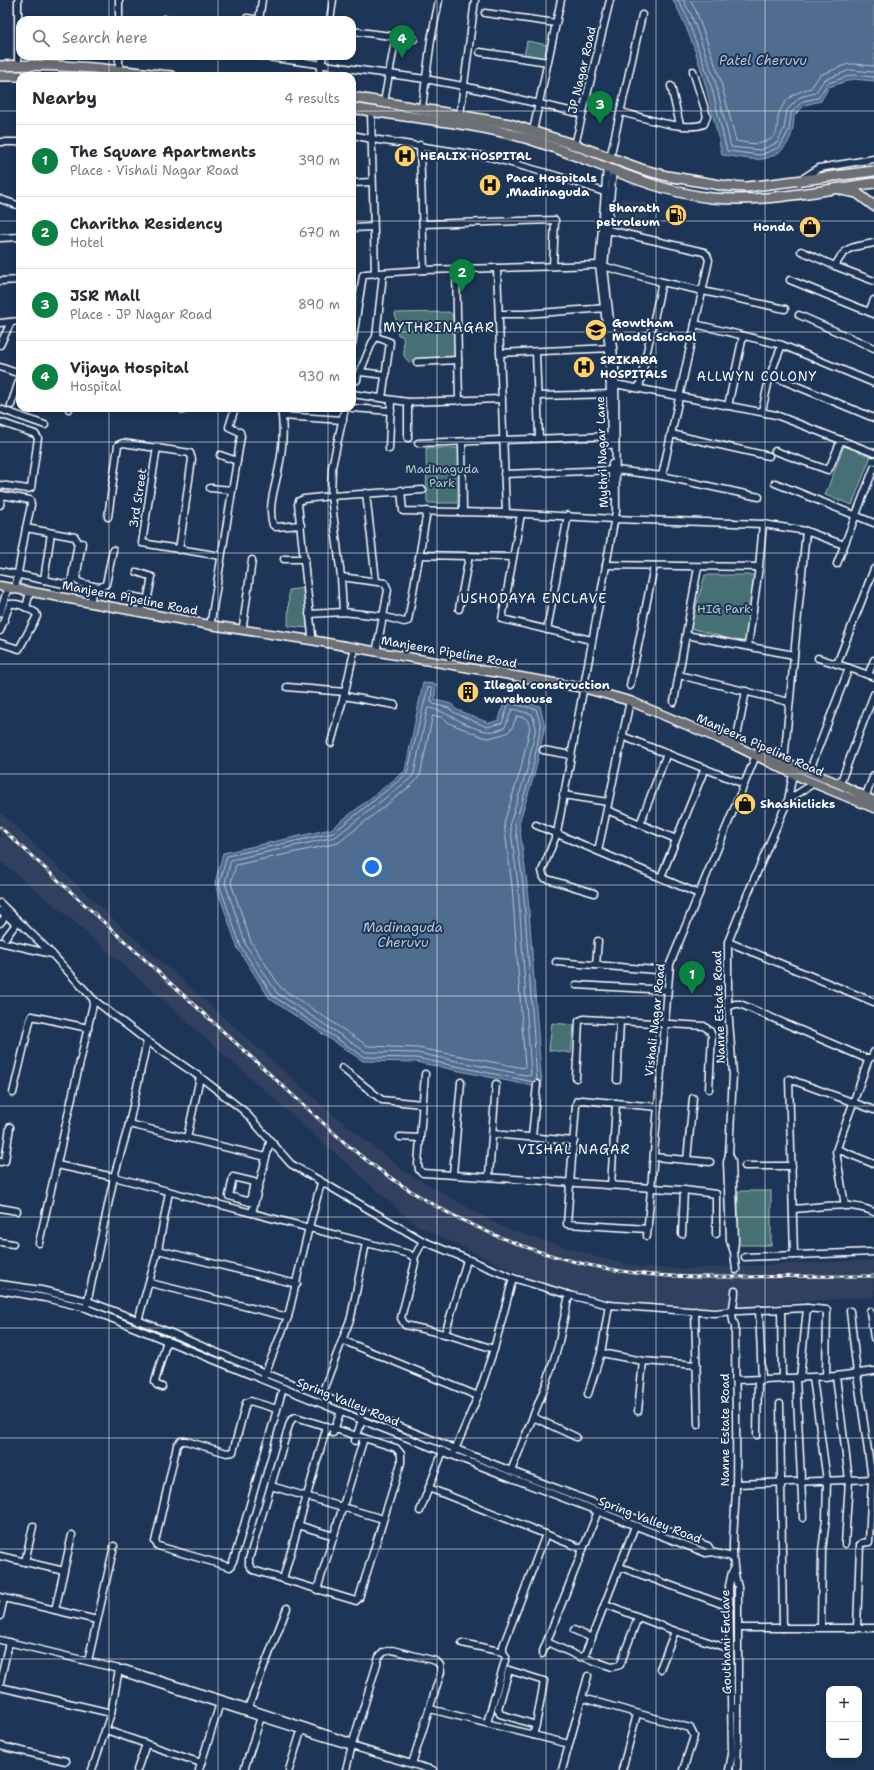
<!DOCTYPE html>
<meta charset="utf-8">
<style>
body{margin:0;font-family:"Shantell Sans",sans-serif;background:#f2f2f3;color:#2b2b33}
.controls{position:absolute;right:12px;bottom:12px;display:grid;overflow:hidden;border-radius:8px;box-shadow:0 2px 6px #0003}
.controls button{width:36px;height:36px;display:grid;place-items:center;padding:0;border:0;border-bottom:1px solid #e1e1e2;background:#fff;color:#2b2b33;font:20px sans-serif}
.you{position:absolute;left:372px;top:867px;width:14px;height:14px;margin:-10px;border:3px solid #fff;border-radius:50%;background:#1a73e8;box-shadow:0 0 0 6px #1a73e833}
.badge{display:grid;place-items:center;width:26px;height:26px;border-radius:50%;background:#0b8043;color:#fff;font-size:13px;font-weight:700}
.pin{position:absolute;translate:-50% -33px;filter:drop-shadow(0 1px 2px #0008)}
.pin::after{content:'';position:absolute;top:21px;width:14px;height:12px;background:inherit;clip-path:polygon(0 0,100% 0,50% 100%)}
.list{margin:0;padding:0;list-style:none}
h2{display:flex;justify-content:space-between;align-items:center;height:52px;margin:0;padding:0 16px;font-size:17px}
h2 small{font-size:13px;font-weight:400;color:#7c7c81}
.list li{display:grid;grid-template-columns:26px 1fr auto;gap:12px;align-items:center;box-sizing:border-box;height:72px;padding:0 16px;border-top:1px solid #e1e1e2}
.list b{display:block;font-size:15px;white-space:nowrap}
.list p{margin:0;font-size:13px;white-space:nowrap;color:#7c7c81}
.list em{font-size:13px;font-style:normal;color:#7c7c81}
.icon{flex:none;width:22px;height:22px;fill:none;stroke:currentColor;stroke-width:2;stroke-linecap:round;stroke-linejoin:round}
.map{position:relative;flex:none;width:874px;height:1770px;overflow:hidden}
.search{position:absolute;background:#fff;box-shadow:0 2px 6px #0003;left:16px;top:16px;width:340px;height:44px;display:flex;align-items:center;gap:10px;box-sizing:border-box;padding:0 14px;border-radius:12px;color:#7c7c81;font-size:15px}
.panel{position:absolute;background:#fff;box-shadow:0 2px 6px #0003;left:16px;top:72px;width:340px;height:340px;border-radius:12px}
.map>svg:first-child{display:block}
.built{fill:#31415e}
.green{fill:#477075;stroke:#a3b8ba}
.water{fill:#4f6d8f;stroke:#95a7bc}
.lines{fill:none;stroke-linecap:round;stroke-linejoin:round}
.shore{stroke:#b9c5d2;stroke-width:1}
.minor-tunnel{stroke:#344968;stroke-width:6;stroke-dasharray:6 3;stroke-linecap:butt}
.minor-casing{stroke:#fff;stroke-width:9}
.major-casing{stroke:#fff;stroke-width:11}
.highway-casing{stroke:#fff;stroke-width:12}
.minor{stroke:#1d3557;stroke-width:6}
.major{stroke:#6c6f75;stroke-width:8}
.highway{stroke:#6c6f75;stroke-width:9}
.rail-casing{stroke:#fff;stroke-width:3}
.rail{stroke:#1d3557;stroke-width:1.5;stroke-dasharray:4.5;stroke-linecap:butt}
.grid{fill:none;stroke:#fff;stroke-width:1;stroke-opacity:0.55}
.labels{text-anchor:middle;stroke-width:4;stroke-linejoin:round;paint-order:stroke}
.street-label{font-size:12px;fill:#fff;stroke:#1d3557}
.poi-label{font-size:12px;font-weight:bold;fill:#fff;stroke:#1d3557;text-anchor:start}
.park-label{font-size:12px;fill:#b5c6c8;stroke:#1d3557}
.water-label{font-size:13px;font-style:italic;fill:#b9c5d2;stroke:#1d3557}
.neighbourhood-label{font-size:13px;letter-spacing:1px;fill:#fff;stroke:#1d3557}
</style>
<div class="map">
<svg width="874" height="1770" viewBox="0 0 874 1770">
<rect width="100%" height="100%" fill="#1d3557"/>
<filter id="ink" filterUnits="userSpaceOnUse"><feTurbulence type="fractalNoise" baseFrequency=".025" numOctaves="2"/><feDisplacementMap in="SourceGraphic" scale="8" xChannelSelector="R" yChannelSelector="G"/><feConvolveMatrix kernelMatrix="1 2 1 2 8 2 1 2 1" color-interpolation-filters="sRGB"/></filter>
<g filter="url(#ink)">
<!-- built -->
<g class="built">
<path d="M621,198L651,204L645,234L614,228Z"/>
<path d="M0,812L112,918L322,1105L404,1171L504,1228L600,1258L640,1267L683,1269L874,1260V1297L704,1308L617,1302L534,1281L416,1225L77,924L0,861Z"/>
</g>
<!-- green -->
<g class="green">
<path d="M527,41L548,45L545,60L524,56Z"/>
<path d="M449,312L453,315L455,359L409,362L404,356L403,336L398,335L395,313Z"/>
<path d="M844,446L871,456L852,505L825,495Z"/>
<path d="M426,448H459L458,503H427Z"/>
<path d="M705,575H757L745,643L690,628Z"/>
<path d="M305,588L307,628L288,626L289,590Z"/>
<path d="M552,1023L574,1025L571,1053L549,1050Z"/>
<rect x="738" y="1191" width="33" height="54"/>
</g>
<!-- water -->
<g class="water">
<path d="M673,0H874V81L853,79L829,87L821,101L805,105L794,116C793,139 787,153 763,159C753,161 733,156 722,155C710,102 699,48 673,0Z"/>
<path d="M423,683L436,684L435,700L452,704L455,709L489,723L499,720L505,698L540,706L545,726L535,772L519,823L527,884L542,1088L416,1062L363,1061L270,999L238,949L215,883L223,853L331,829L405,771Z"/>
</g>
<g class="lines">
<!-- shore -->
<g class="shore">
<path d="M678,0L686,15L710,81L727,151L761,155L780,147L789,130L791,113L803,101L818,98L828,83L852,75L874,77"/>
<path d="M683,0L691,14L715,80L731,147L760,150L777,143L784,129L787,110L800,97L815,93L824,80L850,70L874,72"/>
<path d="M690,0L696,11L720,78L736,141C743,142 754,145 761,143C785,137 773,123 781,109C787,96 799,91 811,88L820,75L848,64H854L874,66"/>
<path d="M428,708C452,710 481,743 505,727L512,709L532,714L536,727L527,770L510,823L518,885L531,1074L530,1076L417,1053L366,1052L277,993L246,945L225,883L231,860L335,837L411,778L414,773Z"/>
<path d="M433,716L442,717L449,723L483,737L489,738L507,733L512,728L517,716L527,719L530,727L521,768L504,823L512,886L525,1066L524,1068L418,1048L368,1046L281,988L251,942L231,883L236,865L338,843L414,783L420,775Z"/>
<path d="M534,1082L416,1058L364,1057L273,996L241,947L219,884L227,856L333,833L407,774L428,687L432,689L431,700L433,704L449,708L453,712L487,727L502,723L509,703L536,709L541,726L532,771L515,823L523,885L537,1080"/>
</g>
<!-- minor-tunnel -->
<path class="minor-tunnel" d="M735,1291L736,1270"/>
<!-- minor casing -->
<g class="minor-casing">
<g id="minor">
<path d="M18,0V65"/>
<path d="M119,0V20"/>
<path d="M485,13L556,23"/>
<path d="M247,18L259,20"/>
<path d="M164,20V19"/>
<path d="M259,20L262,0"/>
<path d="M330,20L333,0"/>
<path d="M352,31L414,39"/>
<path d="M480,52L548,62"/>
<path d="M119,56V70"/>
<path d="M260,56L425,79L463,86L582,114"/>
<path d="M319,76L323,56"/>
<path d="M671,86L680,125"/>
<path d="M384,102L395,41"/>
<path d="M422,108L431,40L439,0"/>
<path d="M371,111L375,274"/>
<path d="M621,112C641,117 685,132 704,124L707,116L693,71"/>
<path d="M460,115L475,0"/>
<path d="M533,131L561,0"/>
<path d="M352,135L372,139L490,157L557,176L607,193"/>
<path d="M0,142H20"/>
<path d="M420,145L424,270"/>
<path d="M575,145L610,0"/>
<path d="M610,158L642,15"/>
<path d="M607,167L599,265L609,349L611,445"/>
<path d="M802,179L819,168L874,159"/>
<path d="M352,183L372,182"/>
<path d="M0,199L20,206"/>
<path d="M423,224L555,220L553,266"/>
<path d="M352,228L373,227"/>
<path d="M608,230L704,252L707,255L709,260L662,476"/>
<path d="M0,238L20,237"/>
<path d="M874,243C852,248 847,244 835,266L874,281"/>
<path d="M801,251L835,266"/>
<path d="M497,268L506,513"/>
<path d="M456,269L459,401"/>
<path d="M790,280L874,314"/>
<path d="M0,281L20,280"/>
<path d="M869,312L874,300"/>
<path d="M499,314H525L607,308"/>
<path d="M799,315L874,348"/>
<path d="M0,323L20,321"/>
<path d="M695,324L782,345L874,383"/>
<path d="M376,337L390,342L382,398"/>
<path d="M352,344L363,275L365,274L424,270L599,265L662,282L785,309"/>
<path d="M0,345L11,322"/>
<path d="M536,352L539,438"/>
<path d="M500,353L612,348"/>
<path d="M417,362L458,360"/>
<path d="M0,367L20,374"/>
<path d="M360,372L386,375"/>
<path d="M770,375L874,418"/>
<path d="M357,380L358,374L360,372L372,343L376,337L383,274"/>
<path d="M615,384L776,415L874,453"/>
<path d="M639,388L662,282"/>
<path d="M352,394L408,402L502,399"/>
<path d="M538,396L614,394"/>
<path d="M408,402V438"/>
<path d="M11,405L20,378"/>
<path d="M728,406L743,336"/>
<path d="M69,408V409"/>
<path d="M281,408C284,427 283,447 279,467C276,485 267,507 273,525L276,527L301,525"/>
<path d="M352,408L391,411"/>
<path d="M0,409L45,425"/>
<path d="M183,410L184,408"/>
<path d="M762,411L770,375L782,345"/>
<path d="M282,416L343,420"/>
<path d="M0,422L35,434L38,438L31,488L28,489L0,485"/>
<path d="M671,434L769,456"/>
<path d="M462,442L463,512"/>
<path d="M418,443L614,436"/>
<path d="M157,447L142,543L221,556"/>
<path d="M389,449L391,400"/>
<path d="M775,451L828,470L830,467L841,440"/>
<path d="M220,455L237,461"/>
<path d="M612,464V495"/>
<path d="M504,474L616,470L662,476L759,497"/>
<path d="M775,483L874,523"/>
<path d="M210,488L232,490"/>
<path d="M401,490L403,511L506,513L614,519L763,524L806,531L844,545"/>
<path d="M366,493L376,581"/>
<path d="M0,495H2L0,505"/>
<path d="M521,514L502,619L591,640"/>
<path d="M108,517L118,445L123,443L190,453L192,459L179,550"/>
<path d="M82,543L76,580L81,583L93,586"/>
<path d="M420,555L513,557"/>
<path d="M284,559H305"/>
<path d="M837,564L874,468"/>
<path d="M606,565L759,567"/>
<path d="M0,571L69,585L71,583L78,542L75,537L26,528L31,505L30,500L2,495"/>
<path d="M341,577L385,583L388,590L377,648"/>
<path d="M44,580L51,533"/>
<path d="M16,584L26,528"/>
<path d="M130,596L146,599L148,597L152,577L137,572"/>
<path d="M91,599L93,586L101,587L106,584L113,550"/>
<path d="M26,607L30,592"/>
<path d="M141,608L143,599"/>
<path d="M459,609L469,556"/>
<path d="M343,612L341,577L331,496L332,467L345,408"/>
<path d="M0,613L8,587"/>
<path d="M309,614L343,612L382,616L404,622L408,621L427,511"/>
<path d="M211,621L241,436L240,432L229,427L235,408"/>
<path d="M243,626L252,560"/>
<path d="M547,630L568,515"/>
<path d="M0,631L10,604C19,602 29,609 36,613L37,616L19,649L0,643"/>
<path d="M312,635L298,504L299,501L304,499L331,496L423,490"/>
<path d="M686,635L794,655"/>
<path d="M748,646L759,567L763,524"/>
<path d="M818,658L837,664"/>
<path d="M849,668L874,677"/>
<path d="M679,675L789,702"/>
<path d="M868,675L874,660"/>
<path d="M630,686L654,566"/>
<path d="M287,687L345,692L355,647"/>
<path d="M344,696L395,705"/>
<path d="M674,702L698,567"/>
<path d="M622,736L744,784"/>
<path d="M736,742L746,691"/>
<path d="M331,743L345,692"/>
<path d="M543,750L571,755"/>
<path d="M784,761L806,531"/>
<path d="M809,772L849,668L837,664L874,569"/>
<path d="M840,784L874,694"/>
<path d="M563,795L608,802"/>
<path d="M865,797L874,775"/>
<path d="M788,800L814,783"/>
<path d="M607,810L676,839"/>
<path d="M640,824L667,753"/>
<path d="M536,825L699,894"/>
<path d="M598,851L630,701"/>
<path d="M661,877L705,768"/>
<path d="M594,893L544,878L542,871L557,833L616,511L615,366L604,267L613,169"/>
<path d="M0,903L52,954L94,1000L147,1041L200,1077L244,1111L291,1164L423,1241L513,1278L569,1295L609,1305L715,1313L733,1311"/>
<path d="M0,911L6,916L0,923"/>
<path d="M6,937L16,924L9,918"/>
<path d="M0,942L52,954"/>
<path d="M728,942L874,1002"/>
<path d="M556,962L669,971"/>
<path d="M596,965L598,941"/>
<path d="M576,985L667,990"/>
<path d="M728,1007L735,1004H740L865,1058H871L874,1052"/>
<path d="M342,1068L382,1100L422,1104"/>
<path d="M425,1074L418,1164L419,1170L423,1173L684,1190L716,1194V1234"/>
<path d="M576,1078L579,1021L584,1019L704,1026L710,1031L712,1036L709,1089"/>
<path d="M617,1080L620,1022"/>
<path d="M13,1093L30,1021L32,1016L88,1028"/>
<path d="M129,1124L266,1157"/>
<path d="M493,1134L574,1141"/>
<path d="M400,1137L420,1138"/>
<path d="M532,1137L537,1084"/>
<path d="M187,1138L200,1077"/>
<path d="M837,1149L874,1164"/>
<path d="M729,1154L732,1161L735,1241L734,1250"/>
<path d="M654,1157L710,1162"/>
<path d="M687,1160L693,1098"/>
<path d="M0,1162L5,1161L10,1127"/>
<path d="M57,1165L114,1177L409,1254L414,1258L415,1263L401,1318L405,1325L449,1335L494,1349"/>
<path d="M745,1166H792"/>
<path d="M453,1174L461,1082"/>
<path d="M489,1176L496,1084"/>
<path d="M233,1177L254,1182L250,1202L229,1196Z"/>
<path d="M611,1186L616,1103"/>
<path d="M845,1206L836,1151L869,1058"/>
<path d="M0,1208L17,1211"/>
<path d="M793,1209C819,1207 849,1201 874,1212"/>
<path d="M252,1213L270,1142"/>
<path d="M648,1229L567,1224L576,1105L577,1101L582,1100L658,1107"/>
<path d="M682,1234L684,1190"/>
<path d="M647,1236L670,964L757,753"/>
<path d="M0,1242L13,1244"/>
<path d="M39,1243L94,1000"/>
<path d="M158,1250L297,1284"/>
<path d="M794,1255L789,1079L874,1110"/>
<path d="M745,1257L874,1252"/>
<path d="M414,1258L423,1241"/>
<path d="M736,1270L734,1252L730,1241L727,1162L729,1154L733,1074L728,1007V942L743,905L788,800L793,774"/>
<path d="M150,1283L288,1317"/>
<path d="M0,1284L41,1290L88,1301L171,1333L265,1373L511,1471L708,1546L712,1552"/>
<path d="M0,1290L45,1298L86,1308L379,1427L706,1553L712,1552L732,1557"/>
<path d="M735,1291C735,1302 729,1316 735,1325C735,1378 737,1431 736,1484C736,1518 728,1553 738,1587V1739L737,1770"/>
<path d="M87,1304L114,1177L129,1124L147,1041"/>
<path d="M759,1309L762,1380"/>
<path d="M781,1309L782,1379"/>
<path d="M695,1311L698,1425"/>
<path d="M737,1311L807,1308L827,1310L826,1377"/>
<path d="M850,1311L857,1374L872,1479L869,1542L862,1543L860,1545L857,1628"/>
<path d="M870,1311L874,1338"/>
<path d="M138,1321L158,1250L169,1192"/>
<path d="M445,1334L467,1260"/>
<path d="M342,1340L478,1396"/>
<path d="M601,1353L643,1361L697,1365"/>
<path d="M264,1376L288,1317L309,1227L321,1183"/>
<path d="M836,1376L849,1480L845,1544"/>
<path d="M796,1378L803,1518"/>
<path d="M800,1378L807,1308"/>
<path d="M813,1378L827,1481L826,1519L822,1551L821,1627"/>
<path d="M735,1380L836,1376L874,1371"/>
<path d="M162,1387L157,1385L155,1382L167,1340"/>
<path d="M588,1394L601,1353L609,1305"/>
<path d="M321,1396L351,1317L366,1243"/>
<path d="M780,1404L783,1628"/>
<path d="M277,1409L250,1401L246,1403L233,1452L227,1453L186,1441H181L177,1445L155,1542L158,1546L230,1567L234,1559C251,1502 267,1445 283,1388"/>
<path d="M638,1411L643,1361"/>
<path d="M296,1417L396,1448L401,1454V1463L359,1598L356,1601L253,1570L249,1565V1559L290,1422L293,1418Z"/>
<path d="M533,1417L576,1437"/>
<path d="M333,1433L341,1411"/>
<path d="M757,1435L758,1380"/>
<path d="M355,1441L362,1420"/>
<path d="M454,1452L478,1396L494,1349L513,1278"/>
<path d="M511,1471L547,1382L558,1346L569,1295"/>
<path d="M736,1484L874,1479"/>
<path d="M271,1486L383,1519"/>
<path d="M429,1488L583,1549"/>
<path d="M420,1511L443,1451"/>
<path d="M298,1525L334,1536"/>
<path d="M0,1556L64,1571"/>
<path d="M25,1562L33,1526"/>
<path d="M620,1567L730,1607"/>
<path d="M283,1579L327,1426"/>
<path d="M317,1590L364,1438"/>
<path d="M0,1597L97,1620"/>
<path d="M605,1604L675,1631L730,1649"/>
<path d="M55,1610L72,1535"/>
<path d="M0,1616L4,1598"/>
<path d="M738,1628H874"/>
<path d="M574,1630L592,1638"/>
<path d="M0,1640L119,1669H125L231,1702L348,1741L352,1745"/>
<path d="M547,1642L580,1657L585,1655L635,1526"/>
<path d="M462,1643L503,1652"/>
<path d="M542,1654L598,1511"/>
<path d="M583,1657L612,1667L620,1665L638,1617"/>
<path d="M88,1661L114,1546"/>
<path d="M119,1669L124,1673C227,1706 329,1741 433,1770"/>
<path d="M660,1669L675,1631"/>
<path d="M0,1682L9,1642"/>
<path d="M0,1687L111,1713"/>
<path d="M582,1698L690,1728L694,1736L683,1770"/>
<path d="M248,1708L287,1608"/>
<path d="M430,1709L569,1744"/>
<path d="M487,1723L506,1657L503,1652V1646L546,1534"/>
<path d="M106,1730L201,1763"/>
<path d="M533,1735L536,1725L544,1681L509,1670L498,1709L500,1714L536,1725"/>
<path d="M0,1746L66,1761"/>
<path d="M92,1770L111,1713L119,1669"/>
<path d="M137,1770L146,1744"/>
<path d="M199,1770L221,1700"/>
<path d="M244,1770L261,1717"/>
<path d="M289,1770L302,1728"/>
<path d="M346,1770L352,1745L379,1657L384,1652L392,1650L436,1661L440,1665L441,1672L412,1764"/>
<path d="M562,1770L588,1676"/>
<path d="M622,1770L637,1714"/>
<path d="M729,1770L732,1754L729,1586L732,1572"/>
</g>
</g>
<!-- major casing -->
<g class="major-casing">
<g id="major">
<path d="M0,586L210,625L311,640L583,688L630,701L670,718L734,745L806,780L874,808"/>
<path d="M759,752L840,784L874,801"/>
</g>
</g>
<!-- highway casing -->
<g class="highway-casing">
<g id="highway">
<path d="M0,66C57,63 114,70 171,76"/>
<path d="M0,76H20"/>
<path d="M352,97L510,124L575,145L641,169L667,176L726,186L747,187L874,171"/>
<path d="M352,108C409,118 469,122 525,138C586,156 649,191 712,198C766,203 821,190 874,183"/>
<path d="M842,190L857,193L874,206"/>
</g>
</g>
<!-- minor -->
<use href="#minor" class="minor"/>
<!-- major -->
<use href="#major" class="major"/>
<!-- highway -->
<use href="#highway" class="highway"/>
<!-- rail casing -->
<g class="rail-casing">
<path id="rail" d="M0,827L345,1143C430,1214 533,1262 644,1274C679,1278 713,1277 747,1277C789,1276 832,1276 874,1276"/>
</g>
<!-- rail -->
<use href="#rail" class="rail"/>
</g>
</g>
<!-- grid -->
<path class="grid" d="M109,0V20M218,0V20M328,0V20M437,0V1770M546,0V1770M656,0V1770M765,0V1770M109,56V76M218,56V76M328,56V76M0,111H20M352,111H874M0,221H20M352,221H874M0,332H20M352,332H874M109,408V1770M218,408V1770M328,408V1770M0,442H874M0,553H874M0,664H874M0,774H874M0,885H874M0,996H874M0,1106H874M0,1217H874M0,1328H874M0,1438H874M0,1549H874M0,1659H874"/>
<!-- icons -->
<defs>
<g id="hospital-disc" transform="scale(1.15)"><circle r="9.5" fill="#ffd166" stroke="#1d3557"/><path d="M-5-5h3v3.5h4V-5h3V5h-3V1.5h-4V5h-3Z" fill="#111"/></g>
<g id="fuel-disc" transform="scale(1.15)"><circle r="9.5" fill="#ffd166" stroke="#1d3557"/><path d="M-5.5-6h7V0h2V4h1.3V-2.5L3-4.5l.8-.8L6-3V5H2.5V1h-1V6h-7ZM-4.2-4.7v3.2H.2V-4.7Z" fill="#111"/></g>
<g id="shop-disc" transform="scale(1.15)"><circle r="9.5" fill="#ffd166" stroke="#1d3557"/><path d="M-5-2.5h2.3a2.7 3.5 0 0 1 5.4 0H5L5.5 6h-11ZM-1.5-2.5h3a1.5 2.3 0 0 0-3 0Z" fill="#111"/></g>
<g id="school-disc" transform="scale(1.15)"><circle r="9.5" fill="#ffd166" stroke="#1d3557"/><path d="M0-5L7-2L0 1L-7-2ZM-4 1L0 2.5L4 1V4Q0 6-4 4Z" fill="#111"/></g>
<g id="building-disc" transform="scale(1.15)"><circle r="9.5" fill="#ffd166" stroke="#1d3557"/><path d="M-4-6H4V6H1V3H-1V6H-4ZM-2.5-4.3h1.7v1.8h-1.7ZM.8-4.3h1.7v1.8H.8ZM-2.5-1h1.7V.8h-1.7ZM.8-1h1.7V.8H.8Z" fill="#111"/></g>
</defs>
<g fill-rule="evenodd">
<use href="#hospital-disc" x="405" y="156"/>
<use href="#hospital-disc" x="490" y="185"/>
<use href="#fuel-disc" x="676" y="215"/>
<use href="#shop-disc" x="810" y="227"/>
<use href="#school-disc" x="596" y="330"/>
<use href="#hospital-disc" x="584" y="367"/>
<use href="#building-disc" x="468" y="692"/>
<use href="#shop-disc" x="745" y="804"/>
</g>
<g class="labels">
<!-- street labels -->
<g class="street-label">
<text transform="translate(582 70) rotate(-77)" y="4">JP Nagar Road</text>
<text transform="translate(602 452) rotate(-92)" y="4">Mythri Nagar Lane</text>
<text transform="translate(138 498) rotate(-81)" y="4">3rd Street</text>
<text transform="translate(130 598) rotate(11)" y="4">Manjeera Pipeline Road</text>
<text transform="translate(449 652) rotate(10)" y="4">Manjeera Pipeline Road</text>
<text transform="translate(760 745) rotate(24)" y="4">Manjeera Pipeline Road</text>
<text transform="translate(719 1007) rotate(-92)" y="4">Nanne Estate Road</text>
<text transform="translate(655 1020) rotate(-84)" y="4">Vishali Nagar Road</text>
<text transform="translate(348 1402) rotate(22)" y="4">Spring Valley Road</text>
<text transform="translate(725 1430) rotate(-90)" y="4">Nanne Estate Road</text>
<text transform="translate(650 1520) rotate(21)" y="4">Spring Valley Road</text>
<text transform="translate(726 1642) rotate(-91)" y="4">Gouthami Enclave</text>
</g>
<!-- poi labels -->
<g class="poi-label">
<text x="420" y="160">HEALIX HOSPITAL</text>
<text x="506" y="182">Pace Hospitals<tspan x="506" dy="14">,Madinaguda</tspan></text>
<text x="660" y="212" text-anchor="end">Bharath<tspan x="660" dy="14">petroleum</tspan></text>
<text x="794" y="231" text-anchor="end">Honda</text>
<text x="612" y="327">Gowtham<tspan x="612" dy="14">Model School</tspan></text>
<text x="600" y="364">SRIKARA<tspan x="600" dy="14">HOSPITALS</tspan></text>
<text x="484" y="689">Illegal construction<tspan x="484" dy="14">warehouse</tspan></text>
<text x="760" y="808">Shashiclicks</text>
</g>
<!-- park labels -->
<g class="park-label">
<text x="442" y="473">Madinaguda<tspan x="442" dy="14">Park</tspan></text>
<text x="724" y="613">HIG Park</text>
</g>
<!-- water labels -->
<g class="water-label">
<text x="763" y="65">Patel Cheruvu</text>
<text x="403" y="932">Madinaguda<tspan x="403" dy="15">Cheruvu</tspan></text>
</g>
<!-- neighbourhood labels -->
<g class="neighbourhood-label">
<text x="439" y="332">MYTHRINAGAR</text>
<text x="757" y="381">ALLWYN COLONY</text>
<text x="534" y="603">USHODAYA ENCLAVE</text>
<text x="574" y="1154">VISHAL NAGAR</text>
</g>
</g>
</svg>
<div class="controls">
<button>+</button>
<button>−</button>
</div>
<div class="you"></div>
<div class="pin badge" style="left:692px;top:994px">1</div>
<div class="pin badge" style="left:462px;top:292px">2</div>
<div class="pin badge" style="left:600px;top:124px">3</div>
<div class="pin badge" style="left:402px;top:58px">4</div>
<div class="search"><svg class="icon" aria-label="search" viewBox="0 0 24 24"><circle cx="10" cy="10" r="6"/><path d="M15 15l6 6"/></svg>Search here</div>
<section class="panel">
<h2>Nearby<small>4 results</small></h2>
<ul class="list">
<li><span class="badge">1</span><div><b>The Square Apartments</b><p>Place · Vishali Nagar Road</p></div><em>390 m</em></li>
<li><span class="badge">2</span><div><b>Charitha Residency</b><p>Hotel</p></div><em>670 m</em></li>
<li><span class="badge">3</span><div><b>JSR Mall</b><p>Place · JP Nagar Road</p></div><em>890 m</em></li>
<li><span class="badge">4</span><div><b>Vijaya Hospital</b><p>Hospital</p></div><em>930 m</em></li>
</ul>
</section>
</div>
